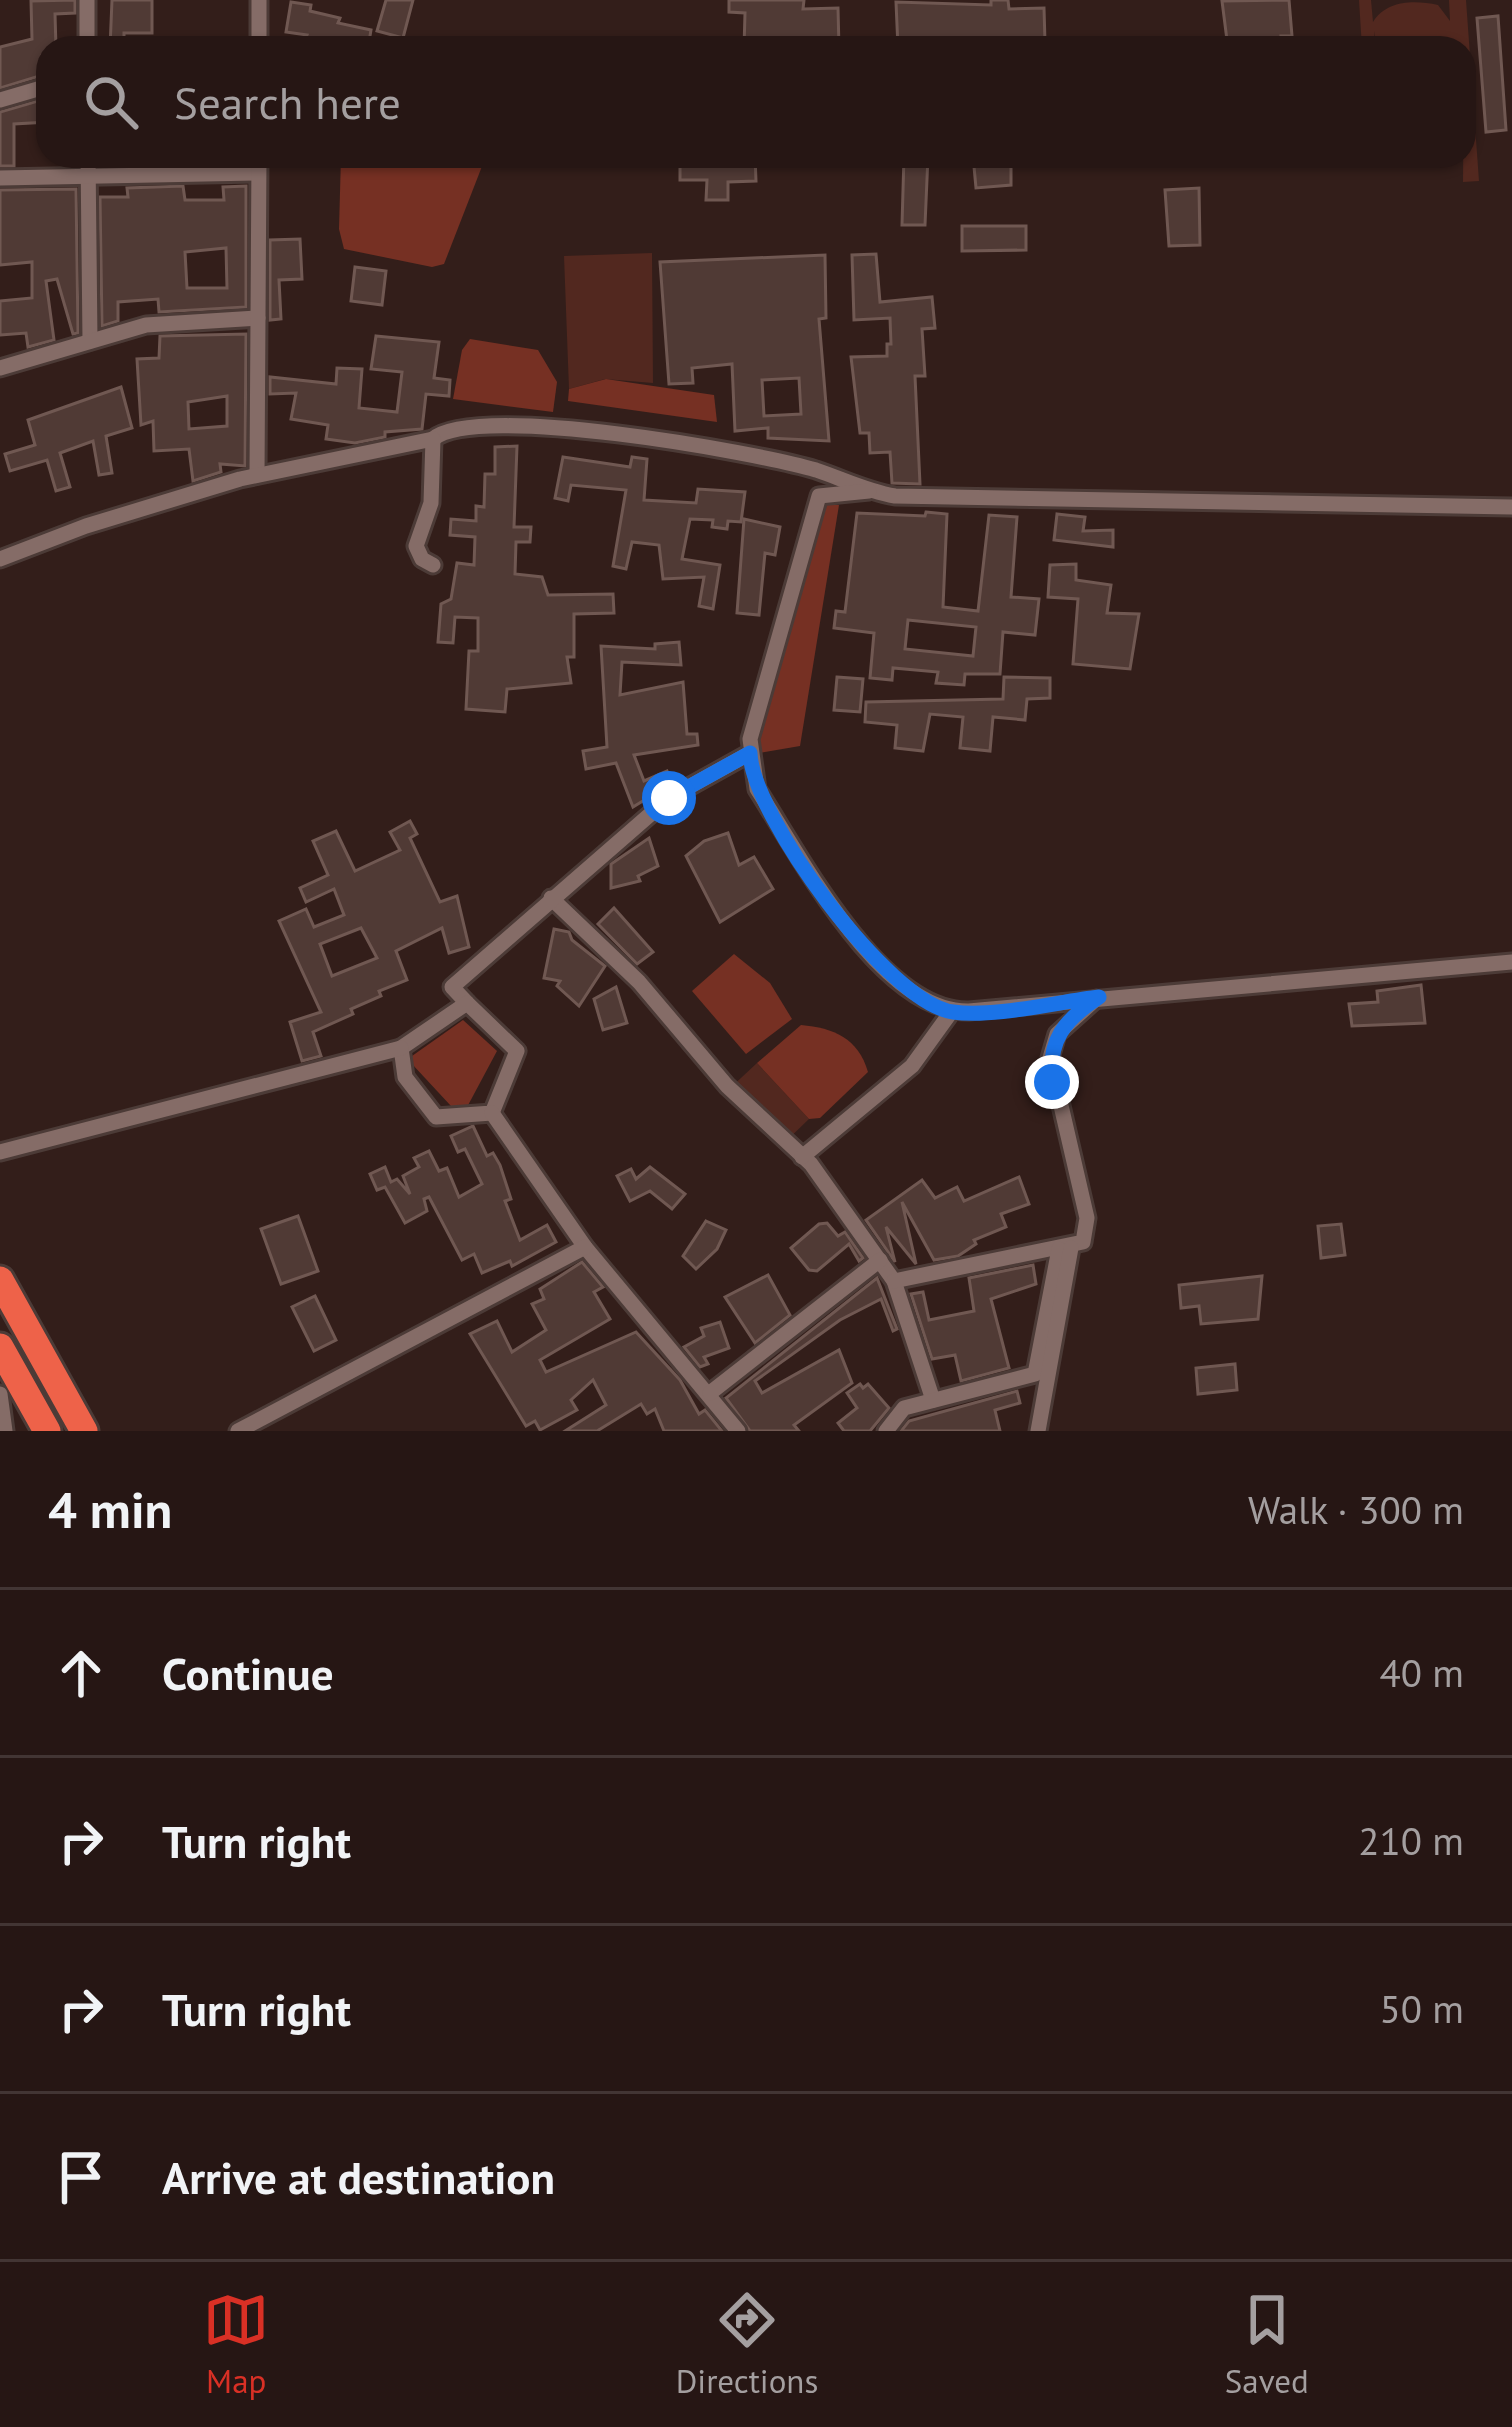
<!DOCTYPE html>
<meta charset="utf-8">
<style>
body{margin:0;font-family:"PT Sans",sans-serif;background:#2e1f1d;color:#f1f3f6}
.stop{position:absolute;width:36px;height:36px;margin:-27px;border:9px solid #1a73e8;border-radius:50%;background:#fff}
.stop.end{background:#1a73e8;border-color:#fff;box-shadow:0 3px 12px #0008}
.list{margin:0;padding:0;list-style:none}
h2{display:flex;justify-content:space-between;align-items:center;height:156px;margin:0;padding:0 48px;font-size:51px}
h2 small{font-size:39px;font-weight:400;color:#a49fa0}
.list li{display:grid;grid-template-columns:78px 1fr auto;gap:36px;align-items:center;box-sizing:border-box;height:168px;padding:0 48px;border-top:3px solid #423534}
.list b{display:block;font-size:45px;white-space:nowrap}
.list em{font-size:39px;font-style:normal;color:#a49fa0}
.icon{flex:none;width:66px;height:66px;fill:none;stroke:currentColor;stroke-width:2;stroke-linecap:round;stroke-linejoin:round}
.map{position:relative;flex:none;width:1512px;height:1431px;overflow:hidden}
.search{position:absolute;background:#261614;box-shadow:0 3px 9px #0004;left:36px;right:36px;top:36px;height:132px;display:flex;align-items:center;gap:30px;box-sizing:border-box;padding:0 42px;border-radius:36px;color:#a49fa0;font-size:45px}
.sheet{height:828px;background:#261614}
nav{display:flex;justify-content:space-around;align-items:center;box-sizing:border-box;height:168px;border-top:3px solid #423534;background:#261614;font-size:33px;color:#a49fa0}
nav a{display:grid;justify-items:center;gap:6px}
nav .on{color:#d93025}
.map>svg:first-child{display:block}
.green{fill:#52281f}
.water{fill:#763023}
.building{fill:#503a35;stroke:#705852;stroke-width:3;fill-rule:evenodd}
.lines{fill:none;stroke-linecap:round;stroke-linejoin:round}
.minor-casing{stroke:#4c3b37;stroke-width:21}
.motorway-casing{stroke:#4c3b37;stroke-width:33}
.minor{stroke:#856c67;stroke-width:15}
.motorway{stroke:#ee6249;stroke-width:27}
.route{stroke:#1a73e8;stroke-width:15}
</style>
<div class="map">
<svg width="1512" height="1431" viewBox="0 0 1512 1431">
<rect width="100%" height="100%" fill="#331e1a"/>
<!-- green -->
<g class="green">
<path d="M1359,0H1371L1373,22C1387,0 1414,0 1438,5L1450,21L1449,0H1466L1479,181L1463,182L1464,48H1376L1374,31V48H1362Z"/>
<path d="M652,253L653,383L605,379L569,389L564,256Z"/>
<path d="M757,1063L809,1119L779,1148L727,1091Z"/>
</g>
<!-- water -->
<g class="water">
<path d="M341,156H486L444,264L432,267L344,249L339,229Z"/>
<path d="M470,339L538,350L557,382L553,412L453,399L462,350Z"/>
<path d="M606,379L714,395L717,422L568,401L569,389Z"/>
<path d="M822,505H839L800,746L759,753L756,742Z"/>
<path d="M734,954L770,983L792,1019L746,1054L692,991Z"/>
<path d="M463,1020L497,1051L466,1109L451,1106L412,1064V1056Z"/>
<path d="M801,1025C834,1028 858,1038 868,1072L820,1118L809,1119L757,1063Z"/>
</g>
<!-- building -->
<g class="building">
<path d="M75,0V13L55,14L56,48L42,55L46,74L0,88V47L32,39L31,1Z"/>
<path d="M112,0H152V33H124V48H110Z"/>
<path d="M386,0H413L403,38L377,31Z"/>
<path d="M729,0H804L803,9L838,8L839,48H744L745,13L729,12Z"/>
<path d="M991,0H1008L1009,9L1044,8L1045,42L1009,44L1010,48H898L896,2L991,5Z"/>
<path d="M1289,0L1292,36H1281L1282,48H1228L1222,1Z"/>
<path d="M291,2L311,5L310,11L340,18L338,23L371,30L368,48H302L307,35L286,32Z"/>
<path d="M1498,16L1506,130L1486,132L1477,18Z"/>
<path d="M48,98V122L14,124V166H0V112Z"/>
<path d="M712,156H755L756,181L728,182V200H706L707,180H680V165H712Z"/>
<path d="M904,156H928L925,225H902Z"/>
<path d="M973,156H1011V185L976,188Z"/>
<path d="M183,186L185,200H224L223,187L246,186V307L159,312L158,299L118,302V321L102,326L100,197H128L127,188ZM226,248L227,288H187L185,252Z"/>
<path d="M1199,188L1200,245L1169,246L1165,190Z"/>
<path d="M76,189L78,333L73,334L57,279L46,281L54,340L28,347L26,333L0,335V301L32,298V262L0,265V190Z"/>
<path d="M962,226H1026V250L962,251Z"/>
<path d="M300,239L302,279L279,280L281,319L270,320V240Z"/>
<path d="M876,254L880,302L932,297L935,328L922,329L925,376H915L920,484L892,483L890,452L870,453L869,433H860L851,357L887,356V344H891L890,318L854,320L852,255Z"/>
<path d="M825,255L826,318L819,319L829,441L768,438V428L735,431L732,364L692,368L693,383L669,384L660,262ZM799,378L801,414L764,416L762,380Z"/>
<path d="M355,267L386,271L382,305L351,301Z"/>
<path d="M246,334L245,466L220,464L221,472L193,481L189,449L154,451L153,421L141,425L137,359L159,358L160,336ZM227,396V426L189,429L188,402Z"/>
<path d="M376,336L439,342L434,378L450,380L449,396L426,394L422,429L385,432V437L355,443L326,439L328,425L291,419L296,393L270,394V377L336,384L337,368L362,369L359,408L397,412L402,372L371,369Z"/>
<path d="M121,387L132,428L106,436L112,473L99,475L93,441L60,453L70,487L56,491L47,460L10,471L5,454L35,445L28,420Z"/>
<path d="M517,446L514,527H531L530,542H516L515,574L542,577L548,595L613,594L614,613L574,614V657H567L571,683L507,689L505,712L466,709L469,651H478V618L455,617L453,643L438,642L441,604L451,599L457,563L474,565L475,537L450,535L451,519L476,521V506L484,507L485,474H495V447Z"/>
<path d="M563,457L630,467L632,457L647,459L644,500L696,503L698,489L745,492L741,522L728,521L727,529L712,527L713,520L690,519L682,559L720,565L713,609L699,606L704,577L663,579L659,545L632,542L626,569L613,566L626,490L571,485L568,501L555,498Z"/>
<path d="M926,512L947,514L943,607L978,611L989,515L1017,517L1011,597L1039,599L1035,635L1003,632L1000,674H965L964,685L936,683L938,672L893,668L892,680L870,678L874,633L834,628L836,611L845,612L857,513L925,516ZM908,620L976,627L973,656L905,649Z"/>
<path d="M1057,514L1085,517L1083,531L1113,530V547L1054,540Z"/>
<path d="M744,519L780,527L775,555L765,553L759,615L737,613Z"/>
<path d="M1076,564V580L1111,585L1107,613L1139,614L1130,669L1073,664L1078,599L1048,597L1050,565Z"/>
<path d="M679,642L681,665L622,662L620,695L683,682L687,734H697L698,745L634,755L644,781L667,771L672,783L633,807L616,763L586,769L583,751L607,747L601,646L655,649V644Z"/>
<path d="M837,677L863,679L860,712L834,710Z"/>
<path d="M1004,677L1050,678V698L1027,699L1025,720L993,717L990,751L960,748L963,717L930,714L923,751L895,748L897,725L865,722L866,702L1003,699Z"/>
<path d="M410,821L417,834L410,838L440,902L457,896L469,947L449,953L442,928L396,951L407,980L379,991L381,996L351,1009L353,1014L313,1032L321,1056L302,1061L290,1022L321,1012L279,921L306,909L314,927L344,915L334,889L306,902L300,888L328,875L313,841L336,831L355,871L400,850L390,832ZM361,928L377,958L332,976L320,944Z"/>
<path d="M728,833L739,865L754,857L773,889L720,922L686,856L704,841Z"/>
<path d="M649,838L658,866L638,876L640,881L611,888V864Z"/>
<path d="M614,908L653,952L637,964L598,924Z"/>
<path d="M554,929L569,932L572,940L605,966L579,1006L557,986L560,981L544,978Z"/>
<path d="M1421,985L1425,1023L1352,1026L1349,1004L1378,1002L1377,991Z"/>
<path d="M616,987L627,1023L603,1030L594,999Z"/>
<path d="M473,1126L487,1156L493,1153L500,1165L511,1199L505,1201L520,1240L547,1225L556,1242L512,1266L510,1261L482,1273L474,1254L462,1260L429,1197L424,1199L427,1211L405,1223L385,1187L377,1190L370,1174L385,1167L391,1182L397,1179L410,1194L403,1176L419,1167L414,1158L429,1151L439,1171L447,1168L459,1197L482,1184L465,1149L458,1152L451,1136Z"/>
<path d="M650,1167L685,1194L672,1209L650,1191L630,1201L617,1176L631,1169L636,1179Z"/>
<path d="M1019,1177L1029,1204L1001,1214L1006,1227L974,1240L976,1244L958,1256L934,1260L902,1202L916,1264L886,1227L895,1262L866,1220L922,1180L935,1198L957,1187L964,1201Z"/>
<path d="M298,1216L318,1271L281,1284L261,1229Z"/>
<path d="M706,1221L726,1230L717,1249L696,1269L683,1256Z"/>
<path d="M827,1223L838,1236L845,1232L863,1258L859,1261L849,1244L817,1271L809,1270L791,1248L819,1224Z"/>
<path d="M1341,1224L1345,1255L1321,1258L1318,1226Z"/>
<path d="M582,1262L603,1287L594,1292L610,1319L540,1360L546,1372L636,1332L680,1380L699,1414L705,1410L722,1431H664L655,1409L647,1414L641,1404L597,1431H565L606,1405L593,1380L571,1400L577,1410L540,1430L535,1421L526,1426L470,1334L497,1321L512,1352L546,1330L532,1304L544,1299L540,1289Z"/>
<path d="M1033,1265L1036,1284L991,1299L1009,1368L961,1381L955,1355L932,1359L911,1294L923,1292L929,1320L974,1311L969,1278Z"/>
<path d="M768,1275L790,1315L755,1343L725,1297Z"/>
<path d="M1262,1276L1258,1319L1201,1324L1199,1306L1181,1308L1179,1285Z"/>
<path d="M877,1278L897,1329L893,1331L881,1299L840,1320L755,1381L762,1393L839,1350L852,1383L794,1425L799,1431H750L726,1398Z"/>
<path d="M315,1296L336,1340L314,1351L292,1307Z"/>
<path d="M720,1322L729,1348L704,1357L708,1364L700,1367L684,1347L704,1336L701,1328Z"/>
<path d="M1235,1364L1237,1390L1198,1394L1196,1368Z"/>
<path d="M860,1384L863,1388L868,1384L889,1408L870,1431H844L838,1423L857,1408L847,1393Z"/>
<path d="M1017,1391L1020,1403L995,1410L1000,1431H901L909,1421Z"/>
</g>
<g class="lines">
<!-- minor casing -->
<g class="minor-casing">
<g id="minor">
<path d="M87,0V48"/>
<path d="M259,48V0"/>
<path d="M0,100L48,86"/>
<path d="M88,156L90,341"/>
<path d="M0,178L258,173"/>
<path d="M0,368L146,325L258,318"/>
<path d="M433,439C476,402 755,452 816,470C843,479 866,491 895,496L1512,507"/>
<path d="M257,475L259,156"/>
<path d="M869,491L819,496L750,739L757,789C799,854 881,1013 969,1011L1512,962"/>
<path d="M0,559L86,526L240,479L433,439L431,503L416,546L422,559L433,565"/>
<path d="M551,898L639,982L727,1086L811,1164L894,1281L933,1400"/>
<path d="M467,1003L452,987L669,798L750,753"/>
<path d="M467,1003L517,1051L492,1113L436,1117L405,1077L401,1048Z"/>
<path d="M492,1113L585,1247L738,1431"/>
<path d="M0,1152L401,1048"/>
<path d="M802,1157L912,1066L951,1012"/>
<path d="M894,1281L1083,1242L1087,1218L1050,1058L1057,1034L1096,999"/>
<path d="M710,1393L880,1260"/>
<path d="M0,1394L5,1431"/>
<path d="M238,1431L585,1247"/>
<path d="M886,1431L904,1408L1035,1374L1059,1249"/>
<path d="M1038,1431L1071,1248"/>
</g>
</g>
<!-- motorway casing -->
<g class="motorway-casing">
<g id="motorway">
<path d="M0,1280L84,1431"/>
<path d="M0,1347L47,1431"/>
</g>
</g>
<!-- minor -->
<use href="#minor" class="minor"/>
<!-- motorway -->
<use href="#motorway" class="motorway"/>
</g>
<g class="lines">
<!-- route -->
<path class="route" d="M669,798L750,753C752,815 888,1003 953,1012C993,1018 1057,1002 1099,997C1064,1020 1048,1040 1052,1082"/>
</g>
</svg>
<div class="stop" style="left:669px;top:798px"></div>
<div class="stop end" style="left:1052px;top:1082px"></div>
<div class="search"><svg class="icon" aria-label="search" viewBox="0 0 24 24"><circle cx="10" cy="10" r="6"/><path d="M15 15l6 6"/></svg>Search here</div>
</div>
<section class="sheet">
<h2>4 min<small>Walk · 300 m</small></h2>
<ul class="list">
<li><svg class="icon" aria-label="ahead" viewBox="0 0 24 24"><path d="M12 20V5M6 11l6-6 6 6"/></svg><div><b>Continue</b></div><em>40 m</em></li>
<li><svg class="icon" aria-label="right" viewBox="0 0 24 24"><path d="M7 20v-9h11M14 6l5 5-5 5"/></svg><div><b>Turn right</b></div><em>210 m</em></li>
<li><svg class="icon" aria-label="right" viewBox="0 0 24 24"><path d="M7 20v-9h11M14 6l5 5-5 5"/></svg><div><b>Turn right</b></div><em>50 m</em></li>
<li><svg class="icon" aria-label="arrive" viewBox="0 0 24 24"><path d="M6 21V4h12l-3 4 3 4H6"/></svg><div><b>Arrive at destination</b></div></li>
</ul>
</section>
<nav>
<a class="on"><svg class="icon" aria-label="map" viewBox="0 0 24 24"><path d="M3 6l6-2 6 2 6-2v14l-6 2-6-2-6 2zM9 4v14M15 6v14"/></svg>Map</a>
<a><svg class="icon" aria-label="directions" viewBox="0 0 24 24"><path d="M12 3l9 9-9 9-9-9zM9 14v-3h6M13 9l2 2-2 2"/></svg>Directions</a>
<a><svg class="icon" aria-label="saved" viewBox="0 0 24 24"><path d="M7 4h10v16l-5-4-5 4z"/></svg>Saved</a>
</nav>
